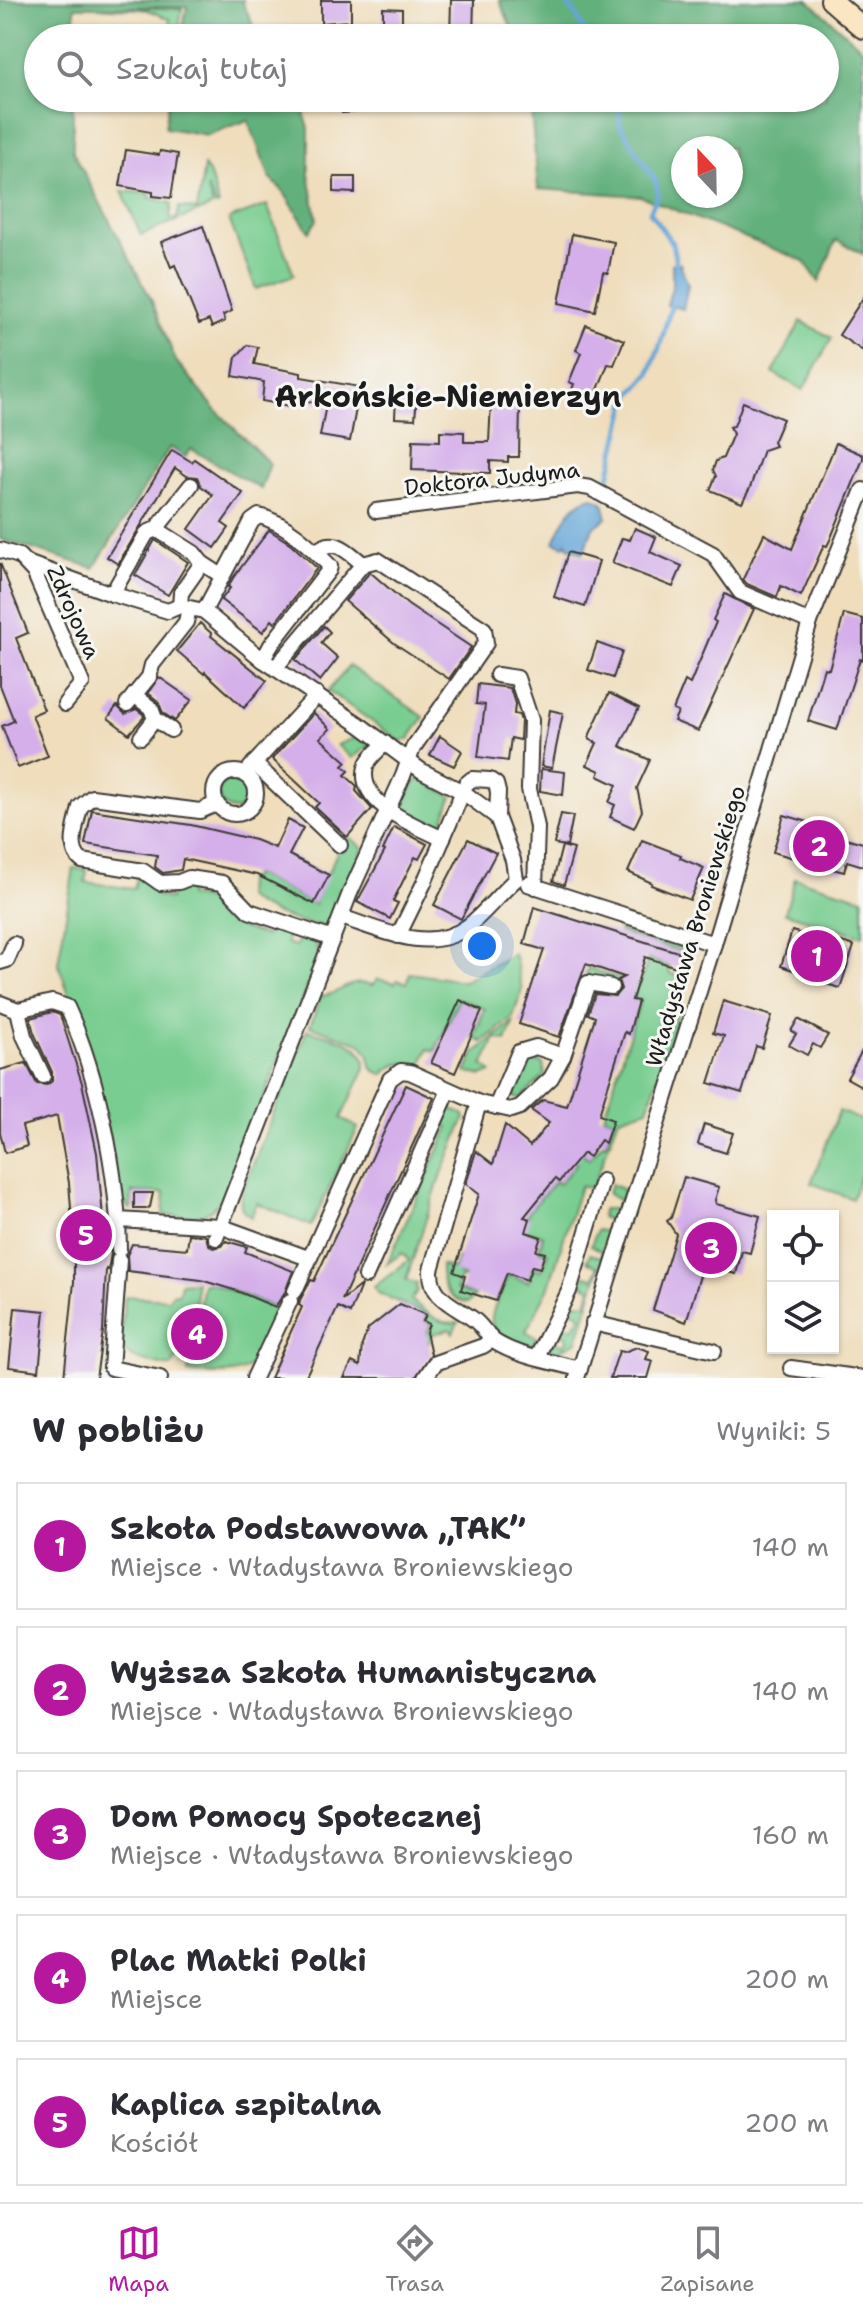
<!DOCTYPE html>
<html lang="pl">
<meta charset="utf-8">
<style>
body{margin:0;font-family:"Shantell Sans",sans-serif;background:#f2f2f3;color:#2b2b33}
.controls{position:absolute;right:24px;bottom:24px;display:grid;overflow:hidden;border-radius:0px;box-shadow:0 2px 6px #0004}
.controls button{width:72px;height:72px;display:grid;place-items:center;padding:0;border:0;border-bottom:2px solid #e1e1e2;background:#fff;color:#2b2b33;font:40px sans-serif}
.compass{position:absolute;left:671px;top:136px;width:72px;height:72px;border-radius:50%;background:#fff;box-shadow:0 2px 6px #0004;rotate:338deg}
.you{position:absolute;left:482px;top:946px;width:28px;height:28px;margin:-20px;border:6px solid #fff;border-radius:50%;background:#1a73e8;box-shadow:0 0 0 12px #1a73e833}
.badge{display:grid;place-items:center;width:52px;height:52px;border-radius:50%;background:#b5179e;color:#fff;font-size:26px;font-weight:700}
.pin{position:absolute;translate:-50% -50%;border:4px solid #fff;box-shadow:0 2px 8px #0006}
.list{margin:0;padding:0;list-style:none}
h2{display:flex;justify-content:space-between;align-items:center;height:104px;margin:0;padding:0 32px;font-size:34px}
h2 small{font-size:26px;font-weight:400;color:#7c7c81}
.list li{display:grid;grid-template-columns:52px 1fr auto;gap:24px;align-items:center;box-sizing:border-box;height:128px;margin:0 16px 16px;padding:0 16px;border:2px solid #e1e1e2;border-radius:0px}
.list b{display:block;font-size:30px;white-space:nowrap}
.list p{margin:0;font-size:26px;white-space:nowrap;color:#7c7c81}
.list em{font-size:26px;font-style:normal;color:#7c7c81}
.icon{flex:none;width:44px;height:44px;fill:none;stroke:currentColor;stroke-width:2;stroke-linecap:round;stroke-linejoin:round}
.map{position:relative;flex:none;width:863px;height:1378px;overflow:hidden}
.search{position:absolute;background:#fff;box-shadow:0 2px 6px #0004;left:24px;right:24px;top:24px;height:88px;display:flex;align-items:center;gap:20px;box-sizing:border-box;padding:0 28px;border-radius:44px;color:#7c7c81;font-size:30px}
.sheet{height:824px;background:#fff}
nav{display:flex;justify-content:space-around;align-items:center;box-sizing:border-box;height:112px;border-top:2px solid #e1e1e2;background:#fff;font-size:22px;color:#7c7c81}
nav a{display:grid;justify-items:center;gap:4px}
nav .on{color:#b5179e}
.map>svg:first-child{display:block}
.green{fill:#79cd91;stroke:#4a7456;stroke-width:2}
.forest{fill:#62b07b;stroke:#3f664c;stroke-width:2;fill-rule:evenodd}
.water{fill:#63a5d7;stroke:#40607a;stroke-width:2}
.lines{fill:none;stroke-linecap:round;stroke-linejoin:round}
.stream{stroke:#63a5d7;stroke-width:5}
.building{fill:#d4afea}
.street-casing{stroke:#3c3934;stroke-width:18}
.secondary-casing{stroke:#3c3934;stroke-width:24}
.street{stroke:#fff;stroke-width:14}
.secondary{stroke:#fbe6c4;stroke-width:20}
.labels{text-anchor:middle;stroke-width:6;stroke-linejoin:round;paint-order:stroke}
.street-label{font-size:22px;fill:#1c1c1c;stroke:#f6f6f2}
.district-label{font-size:30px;font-weight:bold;fill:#1c1c1c;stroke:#f6f6f2}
</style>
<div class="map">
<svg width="863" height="1378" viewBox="0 0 863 1378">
<rect width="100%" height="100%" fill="#f6f6f2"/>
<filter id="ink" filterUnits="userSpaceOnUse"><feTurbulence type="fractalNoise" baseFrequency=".0125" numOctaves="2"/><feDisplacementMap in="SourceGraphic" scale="16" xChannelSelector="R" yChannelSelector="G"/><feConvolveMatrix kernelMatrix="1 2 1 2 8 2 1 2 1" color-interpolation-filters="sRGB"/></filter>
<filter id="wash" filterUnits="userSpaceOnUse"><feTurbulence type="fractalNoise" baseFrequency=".006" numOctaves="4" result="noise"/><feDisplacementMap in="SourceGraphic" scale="32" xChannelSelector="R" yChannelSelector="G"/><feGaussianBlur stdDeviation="1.8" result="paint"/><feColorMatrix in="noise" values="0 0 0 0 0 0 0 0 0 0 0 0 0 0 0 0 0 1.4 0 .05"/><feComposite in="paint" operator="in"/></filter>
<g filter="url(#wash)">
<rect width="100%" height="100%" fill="#efddbb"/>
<!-- green -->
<g class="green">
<path d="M95,6L182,9L177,38H169L170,19C162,17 156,12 147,10C130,7 111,10 95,6Z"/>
<path d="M204,166L209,172L219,205L216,206L207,187L213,206L141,235L122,191L150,194V198L172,203L170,218L177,219L179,207L197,210Z"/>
<path d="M267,205L294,275L256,289L229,219Z"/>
<path d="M801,321L832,338L803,390L773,373Z"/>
<path d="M349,666L424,717L409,739L400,741L328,691Z"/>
<path d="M361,735L370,740V745L352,758L337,745Z"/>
<circle cx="235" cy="794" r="16"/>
<path d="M418,780H423L452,797L444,819L437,829L399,812L413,785Z"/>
<path d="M343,839H352L363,848L333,923C316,931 257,910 245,896L246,882L255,874L314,904Z"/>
<path d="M74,868L87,870L85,882L134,889L137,877L157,889L156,896L170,899L172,892L190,885L188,896L215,902L218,891L224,896L216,904L234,923L244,916L241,928L266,936L270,925L289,931L286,943L296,946L300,935C312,938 319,946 319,958L228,1188C212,1220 195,1217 163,1215L165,1193L132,1192L131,1210L122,1201L93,1063L58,963Z"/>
<path d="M795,878L863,898V936L785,913Z"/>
<path d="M619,929L685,949L684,953L660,945L658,950L654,949L651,960L670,967L669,973L688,979L648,1109L619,1118L594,1184L588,1188L580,1186L548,1289L526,1331L537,1338L533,1345L528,1346C474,1328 492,1319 508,1275L528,1282L533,1268L542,1270L548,1253L539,1250L543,1236L523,1229L529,1212L555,1181L559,1184L577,1163L572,1159L579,1150L589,1159L603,1143L606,1144L614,1120L604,1116L640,1001L610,993L612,984L586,976L588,968L640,985L653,943L619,932Z"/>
<path d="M514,953L522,990L513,1017L482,1042L473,1038L485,1009L459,999L435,1051L428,1049L420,1068C406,1061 393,1062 383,1075L372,1069L368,1053L360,1043L310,1026L321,996C344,994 345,978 373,985L378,979L395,983L397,980L407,983L410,973L464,981Z"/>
<path d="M514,1021L506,1041L495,1038L483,1066L492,1072L482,1076L466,1072L475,1053Z"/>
<path d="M307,1030C329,1037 367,1040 365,1068L341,1118L358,1128L311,1226L257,1203L251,1217C240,1211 239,1204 242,1192Z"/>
<path d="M531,1059L543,1064L545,1075L521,1098H515L511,1091C515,1078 517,1063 531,1059Z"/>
<path d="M446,1106L464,1115L465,1118L438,1183L406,1280L417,1284L416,1288L418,1290L411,1300C425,1311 439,1326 458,1322L453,1333L449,1329L433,1334L428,1344L423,1342L431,1324L425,1321L427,1315L378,1293L374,1287L409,1260L402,1253L387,1264L449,1127L444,1124L442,1115Z"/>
<path d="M839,1111L863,1121V1170L852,1199L811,1183Z"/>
<path d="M611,1184L624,1190L577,1341L558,1351L556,1354H553L550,1348L553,1342L555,1341L564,1345L568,1338L559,1332L561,1326L564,1324L573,1329L581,1315L572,1310L574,1302L587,1303L591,1288L581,1284L582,1278L585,1276L594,1278L598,1267L587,1261L590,1254L600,1257L603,1252L591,1245L597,1230L609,1232L612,1221L601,1217L603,1209H616L619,1200L608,1194Z"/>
<path d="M458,1258L463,1259L458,1274L465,1277L460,1278L456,1289L475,1296L468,1303C448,1301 440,1284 441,1265L454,1269Z"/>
<path d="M196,1282C197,1314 190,1342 171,1367C110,1355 120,1354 125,1296L169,1299L172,1294L179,1293L181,1283Z"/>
<path d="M208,1282L275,1307L280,1314C250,1370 258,1378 188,1372L203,1284Z"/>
</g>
<!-- forest -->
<g class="forest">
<path d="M0,0H244L242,1L259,38H180L187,7H75L74,38H38V98H73V152L151,299L176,361L216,410L270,464L261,489L191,449L185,457L170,447L94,568L0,539Z"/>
<path d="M499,0H808L863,49V254L836,240L819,282L804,261L640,196L538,189L530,98H825V38H516ZM731,148V196H683V148Z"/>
<path d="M169,98H299L309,128V174L317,220L309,232L283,191L270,178L248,120L207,135L165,128Z"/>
</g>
<!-- water -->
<g class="water">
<path d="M680,263L688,285L683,309L667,305L672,287V264Z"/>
<path d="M592,497L603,502L607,518L593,528L583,553L568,547L567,542L564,546L554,542C562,524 571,501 592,497Z"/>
</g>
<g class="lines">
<!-- stream -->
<g class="stream">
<path d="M563,0L575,13L587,38"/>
<path d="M626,98L619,110L620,125L656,182L658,194L650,212L672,243L677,267"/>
<path d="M607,485L628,398L649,374L660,345L673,300"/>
</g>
</g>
<g id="blocks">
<!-- building -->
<g class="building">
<path d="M321,0H351V21L321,23Z"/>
<path d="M451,0H474L473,38H450Z"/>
<path d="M383,8L402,9V38H383Z"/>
<path d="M341,98H356L357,112L342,113Z"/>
<path d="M126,150L159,155L160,151L178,154L171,198L153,196V192L120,186Z"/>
<path d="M334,177H355V193L334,192Z"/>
<path d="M203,226L232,311L223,315L225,321L212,327L209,320L199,324L175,265L171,267L161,242Z"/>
<path d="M572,234L614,242L608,273L603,272L595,311L559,303Z"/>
<path d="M863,298V351L839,335Z"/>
<path d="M586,325L624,340L614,365L608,364L597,392L592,390L587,401L570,395L574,384L569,382L581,353L576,350Z"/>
<path d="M247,345L258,347L254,364L301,373V377L360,387L350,441L320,436L326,405L297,399L295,407L262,401L264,382L233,376L236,357Z"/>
<path d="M396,396H417L415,419L395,418Z"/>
<path d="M491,402L520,404L519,457H508V462L490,461V473L412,470L413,440L440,441V431L464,432V442H489Z"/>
<path d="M743,402L783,419L773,442L775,446L763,450L750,488L742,503L710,490L716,476L713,470L716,461L723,458L733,434L730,427L734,426Z"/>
<path d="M836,443L863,455V459L830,540L827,546L824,545L801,596L781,586L777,597L747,584L743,579L764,534L792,549Z"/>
<path d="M172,450L192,462L194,459L243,493L222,523L229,528L215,548L189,529L213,495L201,486L197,477L187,476L175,468L118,564L107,557Z"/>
<path d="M635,528L656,537L650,552L682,566L673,587L612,563L622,538L630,540Z"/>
<path d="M269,530L291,544L317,568L275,623L272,620L263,632L221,600L230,588L228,587L233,578Z"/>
<path d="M155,540L188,562L168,595L135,575Z"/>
<path d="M568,552L599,561L585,607L554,597Z"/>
<path d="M0,563L28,633L16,638L44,710L32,715L48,756L18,768L2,726L14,721L0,685Z"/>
<path d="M370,572L408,605L471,647L449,679L394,643L345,601Z"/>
<path d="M725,594L754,609L698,731L674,721L678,712L673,710L685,681L690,684L716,622L713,620Z"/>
<path d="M844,614L863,619V660L860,659L837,730L808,721L824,668L829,669Z"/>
<path d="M200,623L212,634L211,636L267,681L244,708L205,672L204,674L177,651Z"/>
<path d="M324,626L330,632L321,643L338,658L320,681L295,660Z"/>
<path d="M597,643L622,652L613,678L588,670Z"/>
<path d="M159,677L192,700L175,721L163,713L158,701L148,693Z"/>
<path d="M478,684L510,688L515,704L514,714L519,715L521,721L520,740L511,738L508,761L478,757L485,705L476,704Z"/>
<path d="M609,693L639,708L620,746L650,760L637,788L642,811L634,828L610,817L615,805L609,802L617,785L598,776L600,771L587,765L597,743L589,739L590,734Z"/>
<path d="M117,706L125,714L136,709L143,714L144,717L129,734L108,718Z"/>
<path d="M550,710L563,713L552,768L541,766Z"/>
<path d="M314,713L330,729L320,738L347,762L343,766L349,771L345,775L357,786L356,791L372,809L347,837L315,807L319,803L272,759Z"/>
<path d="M440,736L462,751L454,766L430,755Z"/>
<path d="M541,769L565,772L563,795L540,791Z"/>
<path d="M92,810L191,825L255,840L275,848L288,820L303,828L289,855L329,875L314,904L257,875L183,859L181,870L163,873L155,867L157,855L85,844Z"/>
<path d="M561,814L573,816L567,846L554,844Z"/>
<path d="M784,815L808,822L807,827L863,843V866L847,861L844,872L829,868L831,864L798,854L797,859L773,852Z"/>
<path d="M394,827L427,844L419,859L415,857L393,901L398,903L390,919L357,902L385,851L383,850Z"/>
<path d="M468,839L496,853L461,919L434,905Z"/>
<path d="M642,840L681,855L680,858L704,868L690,900L651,885L652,883L628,872Z"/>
<path d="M562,846L574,849L564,885L553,881Z"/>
<path d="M534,907L684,954L679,968L645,957L632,1000L638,1001L629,1034L625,1032L599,1115L613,1120L605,1143L601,1140L589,1157L583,1153L559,1182L555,1179L524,1217L530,1219L526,1232L541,1237L536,1251L545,1253L540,1268L532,1266L527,1280L507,1273L496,1301L461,1290L465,1276L454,1272L479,1194L466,1184L476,1151L493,1164L505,1125L530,1146L549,1123L531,1110L543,1100L567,1106L595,1017L588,1014L595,994L615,996L621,989L618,980L624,977L586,964L559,1037L519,1024L544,950L524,944Z"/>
<path d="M792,931L832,943L833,939L854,946L840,988L819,982L820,979L781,966Z"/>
<path d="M460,1000L482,1011L455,1073L431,1063Z"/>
<path d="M723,1001L772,1016L762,1048L756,1046L742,1093L709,1083L724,1036L713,1033Z"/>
<path d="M52,1012L60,1015L82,1083L97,1153L106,1249L109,1248L111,1254L108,1270L106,1269L103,1331L96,1378H64L74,1282V1243H70L68,1221H72L69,1183L57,1116L22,1126L27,1146L5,1153L0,1132V1070L26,1063L37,1084L47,1085L52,1081V1072L34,1033L30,1018Z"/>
<path d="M798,1019L828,1035L820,1048L813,1044L807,1055L789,1045L796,1034L791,1031Z"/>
<path d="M863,1049V1087L847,1078Z"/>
<path d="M406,1085L434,1098L342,1300L361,1285L350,1313L338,1307L305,1378H270L302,1307L299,1305L300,1300L311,1280L314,1281Z"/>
<path d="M704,1124L733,1133L726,1153L698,1144Z"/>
<path d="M684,1177L719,1187L715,1200L716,1204L760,1216L750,1253L742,1251L736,1274L703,1266L686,1322L653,1310L676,1234L667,1221L671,1218Z"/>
<path d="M134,1193H153L150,1207L146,1209H134Z"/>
<path d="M189,1234L206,1236L208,1244L213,1248L222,1246L226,1241L247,1247L245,1252L293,1271L285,1292L275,1307L237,1291L201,1280L128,1271L127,1255L132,1244L187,1249Z"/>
<path d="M400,1304L426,1315L423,1321L429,1324L426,1332L431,1354L415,1378H344L352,1362L360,1366L362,1345L368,1329Z"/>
<path d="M15,1308L45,1311L39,1371L9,1367Z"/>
<path d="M637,1347L649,1351L646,1359L653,1361L648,1378H610L619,1351L624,1352Z"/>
</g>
</g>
</g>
<g filter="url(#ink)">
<use href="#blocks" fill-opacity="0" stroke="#3c3934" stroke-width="2"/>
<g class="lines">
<!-- street casing -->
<g class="street-casing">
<g id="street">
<path d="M376,511L578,486L590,488L713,554L740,592L810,622"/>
<path d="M156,529L191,485"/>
<path d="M0,550L19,556L34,572L82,683L65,704"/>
<path d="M27,563L112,594L147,533L156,529L194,553L202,563"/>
<path d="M112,594L168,611L180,606L204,611L263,660L360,725L422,771L463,792L497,817"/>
<path d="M180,606L181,593L202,563L222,576"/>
<path d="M204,611L252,521L259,516C285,522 311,547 330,566L329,570L271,645L263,660"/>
<path d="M276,667L363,564"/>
<path d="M497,675L517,678L531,720L529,789L537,827L535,887"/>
<path d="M134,695L151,708L155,719L141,737"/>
<path d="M127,704L149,677L152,665L186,622L189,608"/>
<path d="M155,719L171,730"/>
<path d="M385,743C379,750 368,758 366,767C356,805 420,827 443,839"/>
<path d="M254,763L340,845"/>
<path d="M250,768L317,695"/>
<circle cx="235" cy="793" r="21"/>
<path d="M216,804L200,811L92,797L80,807C77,824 66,849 82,861L143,871L160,883L179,882L189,878L222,883L249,911L333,939"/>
<path d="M528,884L714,944"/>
<path d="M341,917C379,929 429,955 467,927C485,913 499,894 516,879L513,860L497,817L498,792L496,784L490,780L472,779L466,784L424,883L398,936"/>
<path d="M0,962L7,960L14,944"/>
<path d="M0,1003L18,1010L24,1036L43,1076"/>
<path d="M18,1010L52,1002L67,1007C98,1075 118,1174 119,1249"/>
<path d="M479,1103L511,1110L520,1107L551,1078L563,1056L588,983L611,987"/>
<path d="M496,1107L519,1052L536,1047L563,1056"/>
<path d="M118,1220L220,1226L308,1258"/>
<path d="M216,1238L350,893L403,776L413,748L486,643L484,629L378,560L363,564C348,552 334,535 316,552"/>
<path d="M119,1260L111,1368L160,1378"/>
<path d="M366,1276L449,1090"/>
<path d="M295,1291L390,1079L401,1071L410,1072L479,1103L431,1270C430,1299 454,1305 473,1319C482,1325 487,1336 495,1342C519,1357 553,1362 580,1369"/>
<path d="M593,1323L714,1351"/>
<path d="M537,1357L569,1291L602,1181"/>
<path d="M791,1368L863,1378"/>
<path d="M254,1378L290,1301"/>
<path d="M425,1378L435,1363L483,1346L492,1340"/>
<path d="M577,1378L714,944L810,622L863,490"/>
</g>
</g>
<!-- secondary casing -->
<g class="secondary-casing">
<path id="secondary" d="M831,0L863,28"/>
</g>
<!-- street -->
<use href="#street" class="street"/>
<!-- secondary -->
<use href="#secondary" class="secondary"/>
</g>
</g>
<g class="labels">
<!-- street labels -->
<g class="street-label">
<text transform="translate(492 478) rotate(-6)" y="8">Doktora Judyma</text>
<text transform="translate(74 612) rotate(66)" y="8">Zdrojowa</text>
<text transform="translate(695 926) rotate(-73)" y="8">Władysława Broniewskiego</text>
</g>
<!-- district labels -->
<g class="district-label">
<text x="448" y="407">Arkońskie-Niemierzyn</text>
</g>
</g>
</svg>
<div class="controls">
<button><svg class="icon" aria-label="locate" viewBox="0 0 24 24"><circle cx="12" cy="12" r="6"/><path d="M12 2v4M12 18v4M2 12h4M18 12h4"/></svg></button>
<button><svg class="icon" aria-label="layers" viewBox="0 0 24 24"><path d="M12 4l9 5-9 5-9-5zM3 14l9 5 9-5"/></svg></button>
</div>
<svg class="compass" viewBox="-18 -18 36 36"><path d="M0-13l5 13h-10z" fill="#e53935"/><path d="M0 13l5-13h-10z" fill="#7c7c81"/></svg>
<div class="you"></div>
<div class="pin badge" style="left:817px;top:956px">1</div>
<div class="pin badge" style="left:819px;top:846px">2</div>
<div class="pin badge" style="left:711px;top:1248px">3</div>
<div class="pin badge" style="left:197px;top:1334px">4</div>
<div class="pin badge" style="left:86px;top:1235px">5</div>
<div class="search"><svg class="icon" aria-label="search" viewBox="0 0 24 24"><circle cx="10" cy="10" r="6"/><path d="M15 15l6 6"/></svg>Szukaj tutaj</div>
</div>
<section class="sheet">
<h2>W pobliżu<small>Wyniki: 5</small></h2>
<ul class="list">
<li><span class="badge">1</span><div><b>Szkoła Podstawowa „TAK”</b><p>Miejsce · Władysława Broniewskiego</p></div><em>140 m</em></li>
<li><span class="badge">2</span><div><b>Wyższa Szkoła Humanistyczna</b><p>Miejsce · Władysława Broniewskiego</p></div><em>140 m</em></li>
<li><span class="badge">3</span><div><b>Dom Pomocy Społecznej</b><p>Miejsce · Władysława Broniewskiego</p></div><em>160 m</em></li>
<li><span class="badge">4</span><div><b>Plac Matki Polki</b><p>Miejsce</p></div><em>200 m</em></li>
<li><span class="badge">5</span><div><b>Kaplica szpitalna</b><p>Kościół</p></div><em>200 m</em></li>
</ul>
</section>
<nav>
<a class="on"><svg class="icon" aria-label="map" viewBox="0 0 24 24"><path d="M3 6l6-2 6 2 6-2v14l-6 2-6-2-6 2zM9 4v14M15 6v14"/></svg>Mapa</a>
<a><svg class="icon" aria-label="directions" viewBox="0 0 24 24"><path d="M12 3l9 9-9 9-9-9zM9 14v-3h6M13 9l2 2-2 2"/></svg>Trasa</a>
<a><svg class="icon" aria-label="saved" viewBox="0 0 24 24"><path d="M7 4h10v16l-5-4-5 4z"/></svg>Zapisane</a>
</nav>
